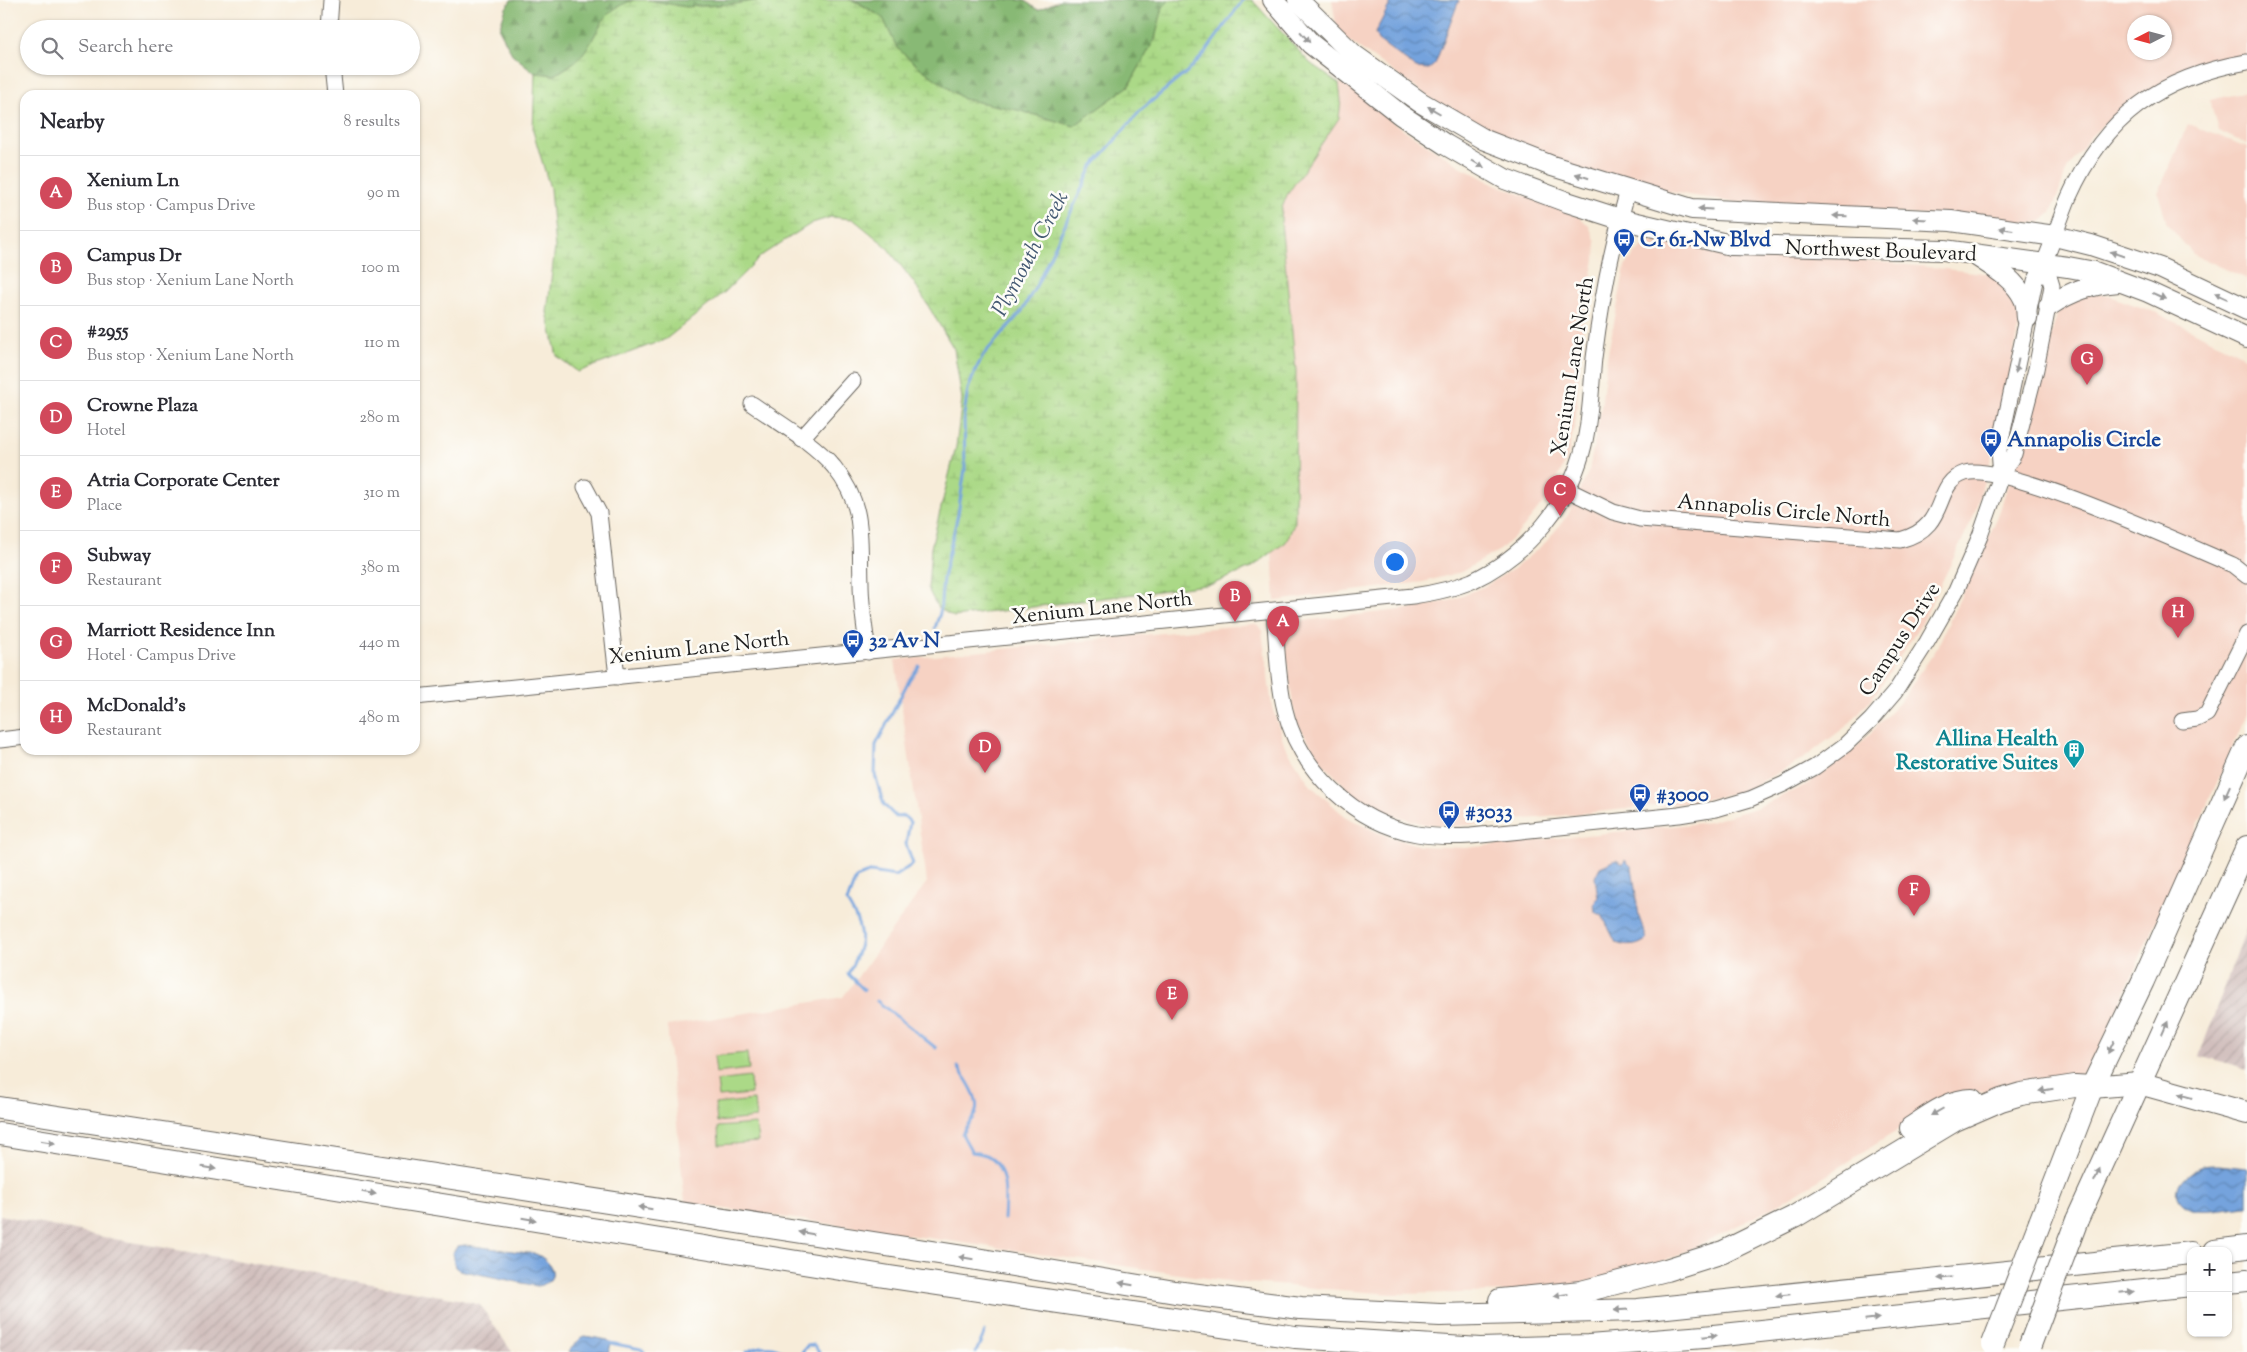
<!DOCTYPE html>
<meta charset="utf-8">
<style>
body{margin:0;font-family:"Sorts Mill Goudy",serif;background:#f7f7f7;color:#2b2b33}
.controls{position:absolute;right:15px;bottom:15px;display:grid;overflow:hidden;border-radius:10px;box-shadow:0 1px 4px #0004}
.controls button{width:45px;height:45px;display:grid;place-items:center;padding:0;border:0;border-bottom:1px solid #e1e1e2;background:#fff;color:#2b2b33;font:25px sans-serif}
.compass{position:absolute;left:2127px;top:15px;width:45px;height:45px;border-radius:50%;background:#fff;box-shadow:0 1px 4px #0004;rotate:264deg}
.you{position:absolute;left:1394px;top:561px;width:18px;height:18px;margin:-12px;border:4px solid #fff;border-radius:50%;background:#1a73e8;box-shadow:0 0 0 8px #1a73e833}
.badge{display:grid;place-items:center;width:32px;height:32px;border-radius:50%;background:#d1495b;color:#fff;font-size:16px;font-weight:700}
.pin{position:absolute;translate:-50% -41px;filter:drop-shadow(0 1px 2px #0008)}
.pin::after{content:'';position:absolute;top:26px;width:18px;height:15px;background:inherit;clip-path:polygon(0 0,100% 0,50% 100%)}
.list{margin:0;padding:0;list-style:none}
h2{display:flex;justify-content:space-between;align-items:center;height:65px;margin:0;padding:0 20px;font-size:21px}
h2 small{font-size:16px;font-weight:400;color:#7c7c81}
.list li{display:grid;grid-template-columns:32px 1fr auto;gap:15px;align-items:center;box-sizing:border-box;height:75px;padding:0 20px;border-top:1px solid #e1e1e2}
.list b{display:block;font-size:19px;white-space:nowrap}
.list p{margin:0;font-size:16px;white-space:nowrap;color:#7c7c81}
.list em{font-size:16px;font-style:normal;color:#7c7c81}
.icon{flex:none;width:28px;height:28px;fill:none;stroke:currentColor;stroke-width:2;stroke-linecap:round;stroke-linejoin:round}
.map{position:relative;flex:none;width:2247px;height:1352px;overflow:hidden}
.search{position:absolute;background:#fff;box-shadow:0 1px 4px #0004;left:20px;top:20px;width:400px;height:55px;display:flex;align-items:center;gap:12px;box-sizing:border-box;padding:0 18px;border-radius:28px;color:#7c7c81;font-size:19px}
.panel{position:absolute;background:#fff;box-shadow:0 1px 4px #0004;left:20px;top:90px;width:400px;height:665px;border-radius:15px}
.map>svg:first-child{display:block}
.built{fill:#f6d2c3;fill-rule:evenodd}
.industrial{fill:url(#industrial-furrows)}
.forest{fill:url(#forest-firs);stroke:#526a48}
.wetland{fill:url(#wetland-marsh);stroke:#647a52}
.pitch{fill:#abd987;stroke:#647a52}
.water{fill:url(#water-waves);stroke:#48607c}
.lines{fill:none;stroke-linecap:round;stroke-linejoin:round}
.stream{stroke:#74a3dd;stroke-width:3}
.minor-casing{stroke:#69655e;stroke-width:17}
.major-casing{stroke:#69655e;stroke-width:22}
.highway-casing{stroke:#69655e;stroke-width:24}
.minor{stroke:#fff;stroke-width:15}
.major{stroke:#fff;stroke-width:20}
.highway{stroke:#fff;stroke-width:22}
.highway-bridge-casing{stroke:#69655e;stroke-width:24;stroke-linecap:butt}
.highway-bridge{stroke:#fff;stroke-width:22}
.oneway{fill:#999}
.labels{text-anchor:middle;stroke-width:5;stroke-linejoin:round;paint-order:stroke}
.transit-label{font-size:21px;font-weight:bold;fill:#164399;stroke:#fdfcf7;text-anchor:start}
.street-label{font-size:21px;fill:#1c1c1c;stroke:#fdfcf7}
.culture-label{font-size:21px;font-weight:bold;fill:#0d838f;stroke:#fdfcf7;text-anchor:end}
.water-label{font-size:22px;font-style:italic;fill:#445973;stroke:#fdfcf7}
</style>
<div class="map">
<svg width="2247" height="1352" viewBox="0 0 2247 1352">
<defs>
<pattern id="industrial-furrows" width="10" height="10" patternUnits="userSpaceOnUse" patternTransform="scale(1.25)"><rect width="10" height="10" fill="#d1bfbd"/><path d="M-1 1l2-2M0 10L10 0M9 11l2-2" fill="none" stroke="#b3a4a2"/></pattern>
<pattern id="forest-firs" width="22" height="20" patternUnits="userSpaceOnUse" patternTransform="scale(1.25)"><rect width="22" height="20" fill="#88b974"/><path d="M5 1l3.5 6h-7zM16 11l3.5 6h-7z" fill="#759e64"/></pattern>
<pattern id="wetland-marsh" width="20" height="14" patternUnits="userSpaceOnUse" patternTransform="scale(1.25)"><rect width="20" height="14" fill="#abd987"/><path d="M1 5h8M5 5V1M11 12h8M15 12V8" fill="none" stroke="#93ba74"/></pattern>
<pattern id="water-waves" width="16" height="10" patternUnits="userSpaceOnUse" patternTransform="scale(1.25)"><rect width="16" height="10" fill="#74a3dd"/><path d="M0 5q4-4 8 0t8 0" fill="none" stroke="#5e84b2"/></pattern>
</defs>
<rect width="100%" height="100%" fill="#fdfcf7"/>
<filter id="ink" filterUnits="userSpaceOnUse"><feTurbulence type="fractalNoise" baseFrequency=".02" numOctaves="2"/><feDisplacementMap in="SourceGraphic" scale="10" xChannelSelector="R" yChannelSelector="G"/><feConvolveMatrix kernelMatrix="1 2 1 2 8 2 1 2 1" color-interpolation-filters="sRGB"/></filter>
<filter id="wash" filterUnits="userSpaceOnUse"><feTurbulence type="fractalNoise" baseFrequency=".0096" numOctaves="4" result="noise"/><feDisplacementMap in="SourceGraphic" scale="20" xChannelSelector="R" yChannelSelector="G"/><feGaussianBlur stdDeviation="1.12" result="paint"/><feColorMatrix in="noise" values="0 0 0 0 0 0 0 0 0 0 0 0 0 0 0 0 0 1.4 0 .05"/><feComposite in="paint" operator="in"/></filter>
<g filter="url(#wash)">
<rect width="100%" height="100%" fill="#f7ecd9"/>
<!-- built -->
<g class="built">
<path d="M1332,0H2247V56L2182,72L2115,114L2091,136L2067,170L2051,213L2040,222L2031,223L1731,202L1653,189L1546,160L1467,124L1337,32ZM2134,22H2164V52H2134Z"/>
<path d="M1345,80L1395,124L1460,166L1495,184L1579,217L1589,226L1596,242L1595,260L1584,310L1575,425L1567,458L1551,493L1523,528L1500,550L1461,572L1423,582L1275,601L1272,552L1286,542L1281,222L1282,208L1287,195L1341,100L1339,84Z"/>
<path d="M2247,92V144L2218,131L2210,100Z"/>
<path d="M2188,124L2247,147V279L2193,254L2167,224L2158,193Z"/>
<path d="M1659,240L1721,250L1871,261L1992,274L2016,293L2020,320L1999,432L1973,518L1922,623L1876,693L1848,725L1800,761L1742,792L1685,803L1457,826L1424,824L1386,813L1356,798L1322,762L1296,721L1290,686L1284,628L1285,623L1418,608L1453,600L1487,585L1515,568L1546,542L1568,515L1589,471L1601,408L1606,363L1625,267L1636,252L1647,243Z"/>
<path d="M2084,294H2104L2157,313L2247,358V714L2094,1062L2083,1073L2073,1080L2017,1089L1974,1092L1950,1097L1829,1174L1772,1208L1673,1258L1615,1277L1525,1292L1393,1294L1235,1282L685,1203L667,1026L843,997L927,882L895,660L1253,624L1259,625L1262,631L1272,707L1285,746L1311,786L1346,817L1379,833L1420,846L1466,848L1710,822L1756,808L1808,784L1857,747L1899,703L1936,650L1999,514L2057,315L2066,301Z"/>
</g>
<!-- industrial -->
<g class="industrial">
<path d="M2247,926V1070L2199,1056Z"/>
<path d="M0,1215L108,1238L458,1299L480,1305L512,1352H0Z"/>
</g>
<!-- forest -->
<g class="forest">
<path d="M511,0H634C595,12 602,35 578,59C571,65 563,70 555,75L535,73L512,54L499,29L506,8Z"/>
<path d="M648,0H760L735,4L686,7Z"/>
<path d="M849,0H1024L1038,10L1060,0H1170L1163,7L1155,39L1129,86L1074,126L1017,110L963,99L919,67L897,48L883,18L858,2Z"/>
</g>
<!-- wetland -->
<path class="wetland" d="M634,0H648L686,7L735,4L760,0H849L857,2L883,18L897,48L919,67L963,99L1017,110L1074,126L1129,86L1155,39L1163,7L1170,0H1252L1310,63L1339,84L1341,100L1339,118L1287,195L1282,208L1281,222L1296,371L1295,522L1286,542L1251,568L1213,584L954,617L938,608L928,589L931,548L956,447L962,399L954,349L915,284L886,246L853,219L831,217L812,223L762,255L726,291L666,339L578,372L557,356L547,312L555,248L550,188L533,131L535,73L555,75C563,70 571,65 578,59C602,35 595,12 634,0Z"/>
<!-- pitch -->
<g class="pitch">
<path d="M747,1053L749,1069L716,1073L714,1056Z"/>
<path d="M750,1077L751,1094L719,1097L717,1081Z"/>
<path d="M754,1100L756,1118L717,1122L715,1104Z"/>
<path d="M756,1124L758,1142L719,1145L718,1127Z"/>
</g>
<!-- water -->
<g class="water">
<path d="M1392,0H1459L1435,64L1429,69L1416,68L1378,40L1375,33Z"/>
<path d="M1616,860L1623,864L1625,860L1632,867L1639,917L1647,939C1638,947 1626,947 1616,943L1602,915L1595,912L1594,904L1598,897L1595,877L1600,867Z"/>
<path d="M2219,1165L2247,1168V1206C2231,1207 2212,1212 2196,1210C2191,1210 2185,1206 2182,1203C2168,1188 2189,1171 2203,1166C2208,1165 2214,1165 2219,1165Z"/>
<path d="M465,1245L536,1254C554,1262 561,1282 537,1286L459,1270L455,1267L452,1253L458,1246Z"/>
<path d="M585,1336L608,1340L611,1343L609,1352H568L581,1338Z"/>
</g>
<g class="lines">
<!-- stream -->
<g class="stream">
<path d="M935,628L940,613L943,578L958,514L965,469L964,415L968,389L977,367L985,353L1022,311L1037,284L1092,167L1141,110L1188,71L1205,53L1243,0"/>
<path d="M864,990L848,974C864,943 866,932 847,902L856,878L871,872L895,876L913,864L906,844L910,822L904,816L896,817L884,805L875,775L876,745L909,680L919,666"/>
<path d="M877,1001L936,1048"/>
<path d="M958,1067C965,1078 982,1100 975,1114C971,1122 965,1126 962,1134L972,1152C977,1153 984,1154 988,1156C1009,1169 1005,1199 1004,1219"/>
<path d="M605,1342L641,1349L644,1352"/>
<path d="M747,1352C760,1345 772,1344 785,1352"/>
<path d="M802,1352L807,1346L814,1345L819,1352"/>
<path d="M976,1352L985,1332"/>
</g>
</g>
</g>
<g filter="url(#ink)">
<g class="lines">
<!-- minor casing -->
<g class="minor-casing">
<g id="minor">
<path d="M329,29L331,0"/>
<path d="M332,66L335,95"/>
<path d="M752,404C779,423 813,442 834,467C866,507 859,536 861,583C861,606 865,629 868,652"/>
<path d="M801,439L853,381"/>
<path d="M2001,476L1999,450L2035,281C2050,255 2057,225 2069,197C2105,116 2160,77 2247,62"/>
<path d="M585,487L599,513L617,677"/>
<path d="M1568,490L1613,512L1640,519L1900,540C1951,527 1931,484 1965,473C2003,461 2188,546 2233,565L2247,576"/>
<path d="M1274,611C1277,643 1277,678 1285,710C1300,771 1355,823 1417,834C1435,837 1453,837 1471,836L1679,815L1716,809L1750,799L1784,784L1815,767L1845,745L1871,720L1895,692L1927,642L1956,591L1980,536L2001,476L2014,454L2036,369L2052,286L2045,263"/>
<path d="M415,697L1413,596C1433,593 1453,589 1472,581C1527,555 1570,504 1584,445C1591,416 1591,387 1594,358C1601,302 1612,245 1628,190"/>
<path d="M2182,721L2197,719L2207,714L2247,634"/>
<path d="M0,740L25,737"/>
</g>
</g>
<!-- major casing -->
<g class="major-casing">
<g id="major">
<path d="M1273,0L1311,44L1401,115L1446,145L1505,179L1567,202L1620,219L1731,245L1944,250L2068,267L2095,272L2148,292L2247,338"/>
<path d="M1298,0L1354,55L1420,102L1485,140L1552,166L1692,209L1951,221L2055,236L2091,245L2160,268L2247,309"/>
<path d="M1975,255C1993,267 2015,279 2024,299C2027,305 2026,312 2027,318"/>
<path d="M2049,306C2071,291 2092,284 2119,282"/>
</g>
</g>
<!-- highway casing -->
<g class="highway-casing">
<g id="highway">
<path d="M0,1108L964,1257L1175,1292L1301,1308L1440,1315L1638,1310L2191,1253"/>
<path d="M1911,1128C1929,1116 1950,1100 1972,1100"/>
<path d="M0,1134L890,1277L1295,1337L1480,1349L1589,1346L1704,1337L2191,1285"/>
<path d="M2077,1220L2247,847"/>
<path d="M2040,1222L2092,1087L2143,981L2247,747"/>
<path d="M2214,1251L2247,1247"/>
<path d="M2228,1282L2247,1280"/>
<path d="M1500,1300L1581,1292L1666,1270L1723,1252L1794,1217L1955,1120L2001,1100L2021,1094L2075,1086L2092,1087L2139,1083L2247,1113"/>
</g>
</g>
<!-- minor -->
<use href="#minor" class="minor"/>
<!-- major -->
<use href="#major" class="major"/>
<!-- highway -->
<use href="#highway" class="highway"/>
<!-- highway-bridge casing -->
<g class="highway-bridge-casing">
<g id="highway-bridge">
<path d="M1993,1344L2040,1222"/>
<path d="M2030,1345L2077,1220"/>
</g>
</g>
<!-- highway-bridge -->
<use href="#highway-bridge" class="highway-bridge"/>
</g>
<!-- one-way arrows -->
<defs><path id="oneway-solid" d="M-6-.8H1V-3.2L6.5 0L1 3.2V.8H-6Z" transform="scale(1.25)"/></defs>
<g class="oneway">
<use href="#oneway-solid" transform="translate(1305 37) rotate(49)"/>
<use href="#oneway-solid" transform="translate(1434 110) rotate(-150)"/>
<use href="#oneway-solid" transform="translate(1478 164) rotate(30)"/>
<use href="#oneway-solid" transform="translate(1582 176) rotate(-162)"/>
<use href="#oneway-solid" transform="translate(1705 209) rotate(-176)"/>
<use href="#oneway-solid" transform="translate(1840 216) rotate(-178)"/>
<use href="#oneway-solid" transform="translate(1920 219) rotate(-177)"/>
<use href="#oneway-solid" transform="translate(2006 229) rotate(-172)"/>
<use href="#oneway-solid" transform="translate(2117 254) rotate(-161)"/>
<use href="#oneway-solid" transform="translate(2159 296) rotate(25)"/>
<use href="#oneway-solid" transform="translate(2221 296) rotate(-155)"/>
<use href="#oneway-solid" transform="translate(2017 366) rotate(102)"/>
<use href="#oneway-solid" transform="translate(2227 792) rotate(114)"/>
<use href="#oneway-solid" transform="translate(2165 1028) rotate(-66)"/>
<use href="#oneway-solid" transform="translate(2111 1047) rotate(116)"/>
<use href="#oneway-solid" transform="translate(2046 1090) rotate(171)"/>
<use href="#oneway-solid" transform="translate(2185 1096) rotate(-164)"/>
<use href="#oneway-solid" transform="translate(1937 1112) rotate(150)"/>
<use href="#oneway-solid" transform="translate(48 1142) rotate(9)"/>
<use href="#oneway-solid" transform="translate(209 1168) rotate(9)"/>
<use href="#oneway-solid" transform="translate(2097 1175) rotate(-66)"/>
<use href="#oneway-solid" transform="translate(369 1193) rotate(9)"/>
<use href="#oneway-solid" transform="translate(645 1208) rotate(-171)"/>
<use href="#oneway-solid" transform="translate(529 1219) rotate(9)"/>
<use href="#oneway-solid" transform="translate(806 1233) rotate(-171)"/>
<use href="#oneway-solid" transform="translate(966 1258) rotate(-171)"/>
<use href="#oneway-solid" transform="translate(1945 1278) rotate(174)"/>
<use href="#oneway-solid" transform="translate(1126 1284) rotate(-170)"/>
<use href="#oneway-solid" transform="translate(2127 1292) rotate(-6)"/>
<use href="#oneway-solid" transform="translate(1561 1295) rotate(172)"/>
<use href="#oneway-solid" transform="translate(1783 1295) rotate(174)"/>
<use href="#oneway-solid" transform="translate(1621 1310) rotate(177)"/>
<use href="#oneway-solid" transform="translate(1872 1319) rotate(-6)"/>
<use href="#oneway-solid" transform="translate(1710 1336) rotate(-6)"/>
</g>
</g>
<!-- icons -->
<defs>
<g id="bus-pin" transform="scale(1.125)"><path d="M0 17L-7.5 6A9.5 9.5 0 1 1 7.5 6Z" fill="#1a4fb4" stroke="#fdfcf7"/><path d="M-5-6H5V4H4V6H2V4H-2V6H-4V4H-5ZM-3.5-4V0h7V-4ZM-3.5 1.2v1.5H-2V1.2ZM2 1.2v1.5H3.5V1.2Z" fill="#fff"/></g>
<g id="building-pin" transform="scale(1.125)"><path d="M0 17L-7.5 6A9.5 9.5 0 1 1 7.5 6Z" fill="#0f9aa8" stroke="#fdfcf7"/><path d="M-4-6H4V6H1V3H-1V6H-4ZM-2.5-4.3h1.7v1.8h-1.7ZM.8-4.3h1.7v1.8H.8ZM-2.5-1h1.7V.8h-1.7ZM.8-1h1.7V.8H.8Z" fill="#fff"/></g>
</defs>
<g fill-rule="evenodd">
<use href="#bus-pin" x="1624" y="239"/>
<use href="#bus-pin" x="1991" y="439"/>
<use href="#bus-pin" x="853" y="640"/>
<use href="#building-pin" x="2074" y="750"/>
<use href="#bus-pin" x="1640" y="794"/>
<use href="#bus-pin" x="1449" y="811"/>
</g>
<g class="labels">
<!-- transit labels -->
<g class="transit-label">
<text x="1640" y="246">Cr 61-Nw Blvd</text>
<text x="2007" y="446">Annapolis Circle</text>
<text x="869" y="647">32 Av N</text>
<text x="1656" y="801">#3000</text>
<text x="1465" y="818">#3033</text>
</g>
<!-- street labels -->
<g class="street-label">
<text transform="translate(1881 250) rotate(2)" y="7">Northwest Boulevard</text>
<text transform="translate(1572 366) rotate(-81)" y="7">Xenium Lane North</text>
<text transform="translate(1784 510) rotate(5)" y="7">Annapolis Circle North</text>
<text transform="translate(1102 607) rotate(-6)" y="7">Xenium Lane North</text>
<text transform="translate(1899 639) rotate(-57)" y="7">Campus Drive</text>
<text transform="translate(699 647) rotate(-6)" y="7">Xenium Lane North</text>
</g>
<!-- culture labels -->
<g class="culture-label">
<text x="2058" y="745">Allina Health<tspan x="2058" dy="24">Restorative Suites</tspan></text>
</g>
<!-- water labels -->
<g class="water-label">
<text transform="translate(1029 253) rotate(-62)" y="8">Plymouth Creek</text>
</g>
</g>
</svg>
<div class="controls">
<button>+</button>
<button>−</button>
</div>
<svg class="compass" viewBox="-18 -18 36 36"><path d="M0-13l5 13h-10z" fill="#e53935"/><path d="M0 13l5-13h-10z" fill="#7c7c81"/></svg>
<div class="you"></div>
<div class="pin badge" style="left:1283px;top:647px">A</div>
<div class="pin badge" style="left:1235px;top:622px">B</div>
<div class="pin badge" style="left:1560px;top:516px">C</div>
<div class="pin badge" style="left:985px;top:773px">D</div>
<div class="pin badge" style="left:1172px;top:1020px">E</div>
<div class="pin badge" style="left:1914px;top:916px">F</div>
<div class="pin badge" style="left:2087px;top:385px">G</div>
<div class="pin badge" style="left:2178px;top:638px">H</div>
<div class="search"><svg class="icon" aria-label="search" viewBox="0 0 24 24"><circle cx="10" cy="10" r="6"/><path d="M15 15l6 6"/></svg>Search here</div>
<section class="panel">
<h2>Nearby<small>8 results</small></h2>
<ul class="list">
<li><span class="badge">A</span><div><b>Xenium Ln</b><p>Bus stop · Campus Drive</p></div><em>90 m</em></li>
<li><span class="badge">B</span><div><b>Campus Dr</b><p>Bus stop · Xenium Lane North</p></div><em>100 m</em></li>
<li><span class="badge">C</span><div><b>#2955</b><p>Bus stop · Xenium Lane North</p></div><em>110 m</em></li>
<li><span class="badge">D</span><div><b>Crowne Plaza</b><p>Hotel</p></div><em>280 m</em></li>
<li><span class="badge">E</span><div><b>Atria Corporate Center</b><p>Place</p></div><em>310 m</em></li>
<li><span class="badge">F</span><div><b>Subway</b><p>Restaurant</p></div><em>380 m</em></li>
<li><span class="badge">G</span><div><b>Marriott Residence Inn</b><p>Hotel · Campus Drive</p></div><em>440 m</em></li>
<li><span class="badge">H</span><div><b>McDonald's</b><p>Restaurant</p></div><em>480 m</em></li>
</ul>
</section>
</div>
